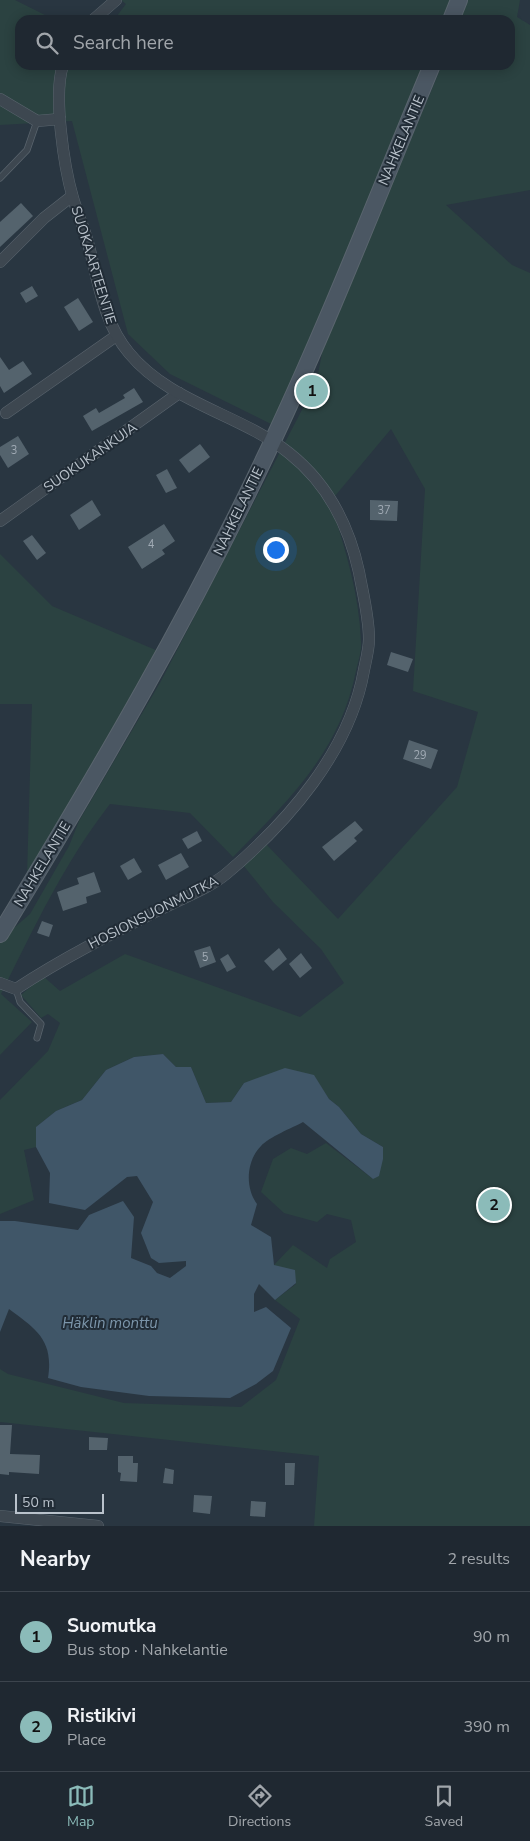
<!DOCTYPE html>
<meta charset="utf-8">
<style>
body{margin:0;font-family:"Nunito Sans",sans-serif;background:#273039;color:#f1f3f6}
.scale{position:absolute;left:15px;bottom:12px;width:89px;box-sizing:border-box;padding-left:5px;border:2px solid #b9c2cb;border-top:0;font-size:14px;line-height:18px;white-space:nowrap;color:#b9c2cb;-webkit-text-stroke:4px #212c36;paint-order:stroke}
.you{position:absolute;left:275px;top:549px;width:18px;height:18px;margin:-12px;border:4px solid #fff;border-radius:50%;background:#1a73e8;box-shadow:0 0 0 8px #1a73e833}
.badge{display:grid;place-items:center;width:32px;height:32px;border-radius:50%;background:#8bbbb9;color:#111;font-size:16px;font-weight:700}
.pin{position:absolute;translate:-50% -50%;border:2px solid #fff;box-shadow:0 1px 5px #0006}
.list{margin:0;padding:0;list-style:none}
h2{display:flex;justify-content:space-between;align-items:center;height:65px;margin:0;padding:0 20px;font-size:21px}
h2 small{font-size:16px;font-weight:400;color:#a1a6ab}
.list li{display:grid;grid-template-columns:32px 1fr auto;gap:15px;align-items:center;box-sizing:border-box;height:90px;padding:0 20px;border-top:1px solid #3c444d}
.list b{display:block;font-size:19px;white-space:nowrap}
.list p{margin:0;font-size:16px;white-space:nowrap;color:#a1a6ab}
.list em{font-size:16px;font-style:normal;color:#a1a6ab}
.icon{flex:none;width:28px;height:28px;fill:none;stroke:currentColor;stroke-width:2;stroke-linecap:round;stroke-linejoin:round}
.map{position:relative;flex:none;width:530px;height:1526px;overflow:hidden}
.search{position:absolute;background:#1f2831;box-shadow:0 2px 12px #0003;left:15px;right:15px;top:15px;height:55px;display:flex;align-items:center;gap:12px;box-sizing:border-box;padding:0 18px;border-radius:15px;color:#a1a6ab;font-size:19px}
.sheet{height:245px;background:#1f2831}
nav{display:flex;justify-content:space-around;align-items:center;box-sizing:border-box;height:70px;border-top:1px solid #3c444d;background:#1f2831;font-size:14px;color:#a1a6ab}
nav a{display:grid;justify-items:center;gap:2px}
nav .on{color:#8bbbb9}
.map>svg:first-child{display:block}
.green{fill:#2b4241}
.water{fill:#405668}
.building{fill:#54636d}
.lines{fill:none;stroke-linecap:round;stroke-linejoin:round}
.service-casing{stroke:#5a656e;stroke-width:7}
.minor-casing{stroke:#5a656e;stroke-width:12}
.secondary-casing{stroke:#5a656e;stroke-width:18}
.service{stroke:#3d4750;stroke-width:5.5}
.minor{stroke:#3d4750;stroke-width:11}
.secondary{stroke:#4b5763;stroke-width:16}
.labels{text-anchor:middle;stroke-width:4;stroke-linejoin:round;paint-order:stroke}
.number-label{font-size:11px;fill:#a0aab4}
.street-label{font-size:14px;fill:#b9c2cb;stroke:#212c36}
.water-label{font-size:15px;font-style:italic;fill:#7c96ab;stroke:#212c36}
</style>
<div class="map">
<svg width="530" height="1526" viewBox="0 0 530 1526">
<rect width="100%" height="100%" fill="#293641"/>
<!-- green -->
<g class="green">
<path d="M0,0H15L55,20H20V65H425L273,425L170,374L128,334L72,121L0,125Z"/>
<path d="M121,0H452L444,20H114L126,4Z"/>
<path d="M468,0H520L517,17L530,25V190L446,205L512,265L530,273V1526H314L319,1456L0,1422V1369L8,1374L124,1403L241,1407L276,1380L300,1319L275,1300L296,1284L274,1265L293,1245L327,1268L330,1259L356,1242L351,1220L327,1214L317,1222L284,1213L261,1192L273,1159L291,1148L307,1154L326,1143L373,1179L383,1147L361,1134L339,1107L329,1099L313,1075L244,1083L231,1102L206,1103L191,1067H176L163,1054L134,1057L106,1070L82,1100L56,1111L36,1127V1147L24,1150L34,1200L0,1214V1100L48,1051L60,1023L48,1014L41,1018L21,995L43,976L60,991L125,954L300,1017L344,983L321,949L273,902L243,865L264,842L338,919L457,787L478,712L413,691L425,489L391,429L330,502C345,547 359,593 361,641C362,651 358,662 356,671C340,752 288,801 233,857L190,813L110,804C64,863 34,928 1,994L32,1022L0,1055V940L30,914L69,846L79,821L161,681L305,404L318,374L323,348L442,65H510V20H460Z"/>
<path d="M0,554L52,606L158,651L27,876L32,704H0Z"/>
</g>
<!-- water -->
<path class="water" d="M163,1054L176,1067H191L206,1103L231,1102L244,1083L285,1068L314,1075L329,1099L339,1107L361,1134L383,1147V1159L379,1176L373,1179L303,1122C292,1128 269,1137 261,1146C246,1161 245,1188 257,1204L251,1225L271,1237L274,1265L295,1270L296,1283L275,1300L259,1284L254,1294V1312L266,1307L291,1328L273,1371L256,1384L230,1398L149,1396L81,1387L48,1378C54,1340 36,1329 9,1309L0,1332V1221H15L78,1230L89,1215L123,1201L134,1217L131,1258L151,1266L157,1273L170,1278L186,1266V1261L159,1263L151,1258L141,1233L153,1202L137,1176L127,1177L85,1210L49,1203L50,1173L36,1147V1127L56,1111L82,1100L106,1070L134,1057Z"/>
<!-- building -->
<g class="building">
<path d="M21,203L33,216L0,247V222Z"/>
<path d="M32,286L38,296L26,303L20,293Z"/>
<path d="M78,298L93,322L79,331L64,307Z"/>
<path d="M0,357L9,370L23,361L32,374L4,393L0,386Z"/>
<path d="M134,388L143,402L92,431L83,416L96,408L99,413L125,398L123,395Z"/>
<path d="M18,436L29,454L8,468L0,455V447Z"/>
<path d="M200,444L210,457L189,473L179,460Z"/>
<path d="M167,469L177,488L166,493L156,475Z"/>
<path d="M92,500L101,515L79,530L70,515Z"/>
<path d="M370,500L398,501L397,521L370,520Z"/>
<path d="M164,524L175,541L162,550L165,554L142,569L128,547Z"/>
<path d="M32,535L46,553L37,560L23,541Z"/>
<path d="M391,652L413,659L408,672L387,665Z"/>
<path d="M409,740L438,750L431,769L403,759Z"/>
<path d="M355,821L363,830L354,838L357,841L334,861L322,847Z"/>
<path d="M197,831L202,841L188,849L182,839Z"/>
<path d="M181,853L189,867L166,880L158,865Z"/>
<path d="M134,858L142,872L128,880L120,866Z"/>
<path d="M94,872L101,892L86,897L87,903L63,911L57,892L79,884L77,878Z"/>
<path d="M42,921L53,925L49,937L37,933Z"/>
<path d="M210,946L216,962L200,968L194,951Z"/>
<path d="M279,948L287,959L273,971L264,961Z"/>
<path d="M301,953L312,968L300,978L289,964Z"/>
<path d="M228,954L236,967L227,972L220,959Z"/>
<path d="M0,1425H12L10,1454L40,1455L39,1474L9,1472V1475L0,1474Z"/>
<path d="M89,1437L108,1438L107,1450H89Z"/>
<path d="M118,1456H133V1463H138L137,1482L120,1481L121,1473L118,1472Z"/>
<path d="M285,1463H295L294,1485H285Z"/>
<path d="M165,1468L174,1470L173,1484L163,1483Z"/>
<path d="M194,1495L212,1496L210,1514L193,1512Z"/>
<path d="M251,1501L266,1502L265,1517L250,1516Z"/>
</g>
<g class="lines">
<!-- service casing -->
<g class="service-casing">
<g id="service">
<path d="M0,178L27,150L37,121"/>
<path d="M16,989L20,1002L41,1024L37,1038"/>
</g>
</g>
<!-- minor casing -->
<g class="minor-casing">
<g id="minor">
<path d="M93,20L116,0"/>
<path d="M0,99L37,121L60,119"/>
<path d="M0,262L44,218L72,196"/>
<path d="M6,413L116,336"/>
<path d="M0,521L179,393"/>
<path d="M0,983L16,989C63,958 111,934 161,909C182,898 208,889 226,874C288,822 350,751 364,670C366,660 369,649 369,639C369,617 363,594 359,572C349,526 327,483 289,453C240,414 170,403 129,353C102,321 98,278 87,239C83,225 77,212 73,198C64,167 53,95 63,65"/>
<path d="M0,1516L98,1526"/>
</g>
</g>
<!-- secondary casing -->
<g class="secondary-casing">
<g id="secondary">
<path d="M451,20L459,0"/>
<path d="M0,934C98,773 194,610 274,438C331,316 380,190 432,65"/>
</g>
</g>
<!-- service -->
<use href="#service" class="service"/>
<!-- minor -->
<use href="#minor" class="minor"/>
<!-- secondary -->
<use href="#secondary" class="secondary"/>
</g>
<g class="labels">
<!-- number labels -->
<g class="number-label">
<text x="14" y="454">3</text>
<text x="384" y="514">37</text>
<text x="151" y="548">4</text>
<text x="420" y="759">29</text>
<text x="205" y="961">5</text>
</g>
<!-- street labels -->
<g class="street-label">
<text transform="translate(401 140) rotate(-67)" y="5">NAHKELANTIE</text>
<text transform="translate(94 265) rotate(73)" y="5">SUOKAARTEENTIE</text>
<text transform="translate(90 457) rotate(-35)" y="5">SUOKUKANKUJA</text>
<text transform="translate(238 511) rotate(-64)" y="5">NAHKELANTIE</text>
<text transform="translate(42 864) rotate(-59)" y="5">NAHKELANTIE</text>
<text transform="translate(153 912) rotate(-27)" y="5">HOSIONSUONMUTKA</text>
</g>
<!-- water labels -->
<g class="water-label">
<text x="110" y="1328">Häklin monttu</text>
</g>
</g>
</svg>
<div class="scale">50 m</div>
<div class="you"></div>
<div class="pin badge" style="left:312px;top:391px">1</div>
<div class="pin badge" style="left:494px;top:1205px">2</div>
<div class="search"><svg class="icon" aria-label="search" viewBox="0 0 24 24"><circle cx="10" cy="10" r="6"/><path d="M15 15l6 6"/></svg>Search here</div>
</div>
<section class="sheet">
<h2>Nearby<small>2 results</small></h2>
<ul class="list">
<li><span class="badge">1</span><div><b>Suomutka</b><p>Bus stop · Nahkelantie</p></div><em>90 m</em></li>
<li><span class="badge">2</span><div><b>Ristikivi</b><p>Place</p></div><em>390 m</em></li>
</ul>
</section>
<nav>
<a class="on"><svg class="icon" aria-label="map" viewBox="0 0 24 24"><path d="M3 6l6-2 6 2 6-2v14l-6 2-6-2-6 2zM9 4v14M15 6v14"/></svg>Map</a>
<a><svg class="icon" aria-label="directions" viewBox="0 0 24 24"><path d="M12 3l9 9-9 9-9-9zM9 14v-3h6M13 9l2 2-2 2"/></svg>Directions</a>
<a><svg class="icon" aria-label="saved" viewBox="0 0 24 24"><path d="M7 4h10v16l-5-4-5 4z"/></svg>Saved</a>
</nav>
